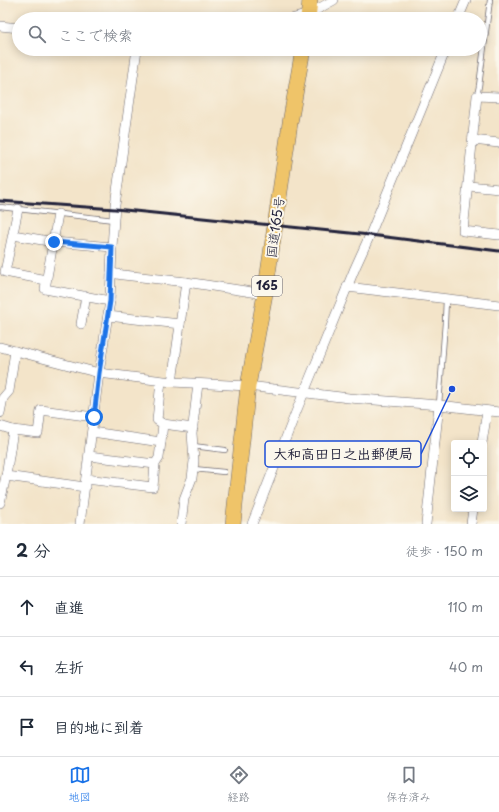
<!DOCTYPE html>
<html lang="ja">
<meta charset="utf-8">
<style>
body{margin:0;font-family:"Playpen Sans","Klee One",sans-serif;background:#f2f2f3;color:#1f2937}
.controls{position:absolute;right:12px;bottom:12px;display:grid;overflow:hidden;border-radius:4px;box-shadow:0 2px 10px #0003}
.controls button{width:36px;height:36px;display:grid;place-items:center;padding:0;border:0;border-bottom:1px solid #e0e1e3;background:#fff;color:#1f2937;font:20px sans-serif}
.stop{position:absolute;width:12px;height:12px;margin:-9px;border:3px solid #1a73e8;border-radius:50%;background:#fff}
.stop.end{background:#1a73e8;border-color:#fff;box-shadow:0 1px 4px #0008}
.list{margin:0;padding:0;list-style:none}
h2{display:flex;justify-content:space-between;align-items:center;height:52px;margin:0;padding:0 16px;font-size:17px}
h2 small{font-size:13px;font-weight:400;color:#747a83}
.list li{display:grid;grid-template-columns:26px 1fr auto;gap:12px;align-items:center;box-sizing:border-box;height:60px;padding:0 16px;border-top:1px solid #e0e1e3}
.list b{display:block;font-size:15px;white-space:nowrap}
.list em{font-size:13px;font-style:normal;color:#747a83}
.icon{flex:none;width:22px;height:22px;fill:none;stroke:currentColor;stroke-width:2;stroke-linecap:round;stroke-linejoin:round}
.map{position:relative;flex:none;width:499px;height:524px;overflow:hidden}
.search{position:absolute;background:#fff;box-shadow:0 2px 10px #0003;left:12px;right:12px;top:12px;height:44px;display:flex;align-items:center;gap:10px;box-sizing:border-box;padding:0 14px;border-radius:22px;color:#747a83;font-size:15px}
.sheet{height:232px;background:#fff}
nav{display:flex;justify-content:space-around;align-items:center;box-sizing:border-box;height:56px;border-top:1px solid #e0e1e3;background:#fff;font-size:11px;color:#747a83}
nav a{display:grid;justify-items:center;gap:2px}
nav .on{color:#1a73e8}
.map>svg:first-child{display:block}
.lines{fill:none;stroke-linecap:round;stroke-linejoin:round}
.service-casing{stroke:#6b666d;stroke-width:6}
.minor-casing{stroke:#6b666d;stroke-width:10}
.trunk-casing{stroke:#6b666d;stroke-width:16}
.service{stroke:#fff;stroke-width:4.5}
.minor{stroke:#fff;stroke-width:9}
.trunk{stroke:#efc469;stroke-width:15}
.rail{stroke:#22223b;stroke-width:3}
.route{stroke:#1a73e8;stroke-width:5}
.labels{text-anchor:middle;stroke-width:4;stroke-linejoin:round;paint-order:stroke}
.shield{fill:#fbf7ec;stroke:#636270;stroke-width:1}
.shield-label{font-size:12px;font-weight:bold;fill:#22223b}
.street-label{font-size:13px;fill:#22223b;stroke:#fbf7ec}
.leader{fill:none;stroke:#1d4ed8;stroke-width:1.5}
.callout-dot{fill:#1d4ed8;stroke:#fbf7ec;stroke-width:1.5}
.callout{fill:#fbf7ec;stroke:#1d4ed8;stroke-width:1.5}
.callout-label{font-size:14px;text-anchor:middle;font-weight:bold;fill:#22223b}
</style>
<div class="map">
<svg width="499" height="524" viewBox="0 0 499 524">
<rect width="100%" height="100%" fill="#fbf7ec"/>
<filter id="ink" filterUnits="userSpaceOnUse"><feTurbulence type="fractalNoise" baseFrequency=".025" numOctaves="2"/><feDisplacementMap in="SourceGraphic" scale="8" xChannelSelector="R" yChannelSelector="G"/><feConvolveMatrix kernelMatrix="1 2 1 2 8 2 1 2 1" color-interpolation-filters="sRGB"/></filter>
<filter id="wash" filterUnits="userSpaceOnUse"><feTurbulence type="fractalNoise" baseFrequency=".012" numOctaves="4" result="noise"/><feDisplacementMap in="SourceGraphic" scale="16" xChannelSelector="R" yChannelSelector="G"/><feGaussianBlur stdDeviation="0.9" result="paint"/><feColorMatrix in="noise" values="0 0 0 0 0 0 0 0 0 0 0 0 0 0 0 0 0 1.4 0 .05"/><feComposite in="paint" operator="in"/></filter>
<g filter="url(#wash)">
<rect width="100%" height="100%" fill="#f3e4c9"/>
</g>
<g filter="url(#ink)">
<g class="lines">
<!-- service casing -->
<g class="service-casing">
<g id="service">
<path d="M477,96L479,86L490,0"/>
<path d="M0,207L114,220"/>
<path d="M439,405L445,322L446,299"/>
<path d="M193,446L225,450"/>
<path d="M194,469L224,472"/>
</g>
</g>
<!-- minor casing -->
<g class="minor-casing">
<g id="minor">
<path d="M291,19L309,14L334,0"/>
<path d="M458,19L466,0"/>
<path d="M0,26L19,28"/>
<path d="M499,97L477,96L463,231L499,235"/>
<path d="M473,140L499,143"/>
<path d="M469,186L499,189"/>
<path d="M18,209L5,272L46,280"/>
<path d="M58,214L45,289L110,301"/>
<path d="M13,235L54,242L112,247"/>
<path d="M111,273L123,275L186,282L265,294"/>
<path d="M347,287L499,305"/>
<path d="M108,316L180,324"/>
<path d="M81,324L86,296"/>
<path d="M0,347L99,373L172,382L248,386L349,398L439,405L499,412"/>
<path d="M161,381L157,420L163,424L161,442"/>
<path d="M172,382L186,282"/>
<path d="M0,413L3,398L9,391L15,351"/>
<path d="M163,424L193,428"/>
<path d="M0,426L13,430L38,433L41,410L94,417"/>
<path d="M13,430L6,476L85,487"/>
<path d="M482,443L487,411"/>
<path d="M89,456L155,464"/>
<path d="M86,479L153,487L155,464L159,458L161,442L92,432"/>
<path d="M0,503L6,476"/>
<path d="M80,524L99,373L110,301L112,247L115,205L137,49"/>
<path d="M181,524L184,499L192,478L194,461L192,433L198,384"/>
<path d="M252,524L296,412L355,268L370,235L446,49"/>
<path d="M426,524L439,405"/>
<path d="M471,524L473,509"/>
</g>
</g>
<!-- trunk casing -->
<g class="trunk-casing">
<g id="trunk">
<path d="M308,19L310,0"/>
<path d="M233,524L248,386L265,294L290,123L303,49"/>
</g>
</g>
<!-- service -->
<use href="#service" class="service"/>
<!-- minor -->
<use href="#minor" class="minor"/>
<!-- trunk -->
<use href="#trunk" class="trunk"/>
<!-- rail -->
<path class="rail" d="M0,201L115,209L370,235L499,251"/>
</g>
</g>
<g class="lines" filter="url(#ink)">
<!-- route -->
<path class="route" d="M54,242L112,247L110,301L99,373L94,417"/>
</g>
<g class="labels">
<!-- shield labels -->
<rect class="shield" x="252" y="276" width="30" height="20" rx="3"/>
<g class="shield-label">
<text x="267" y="290">165</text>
</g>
<!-- street labels -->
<g class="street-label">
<text transform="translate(275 227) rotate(-82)" y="5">国道165号</text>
</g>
</g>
<!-- callouts -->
<path class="leader" d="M452 389L421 454"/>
<circle class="callout-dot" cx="452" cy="389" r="4"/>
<rect class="callout" x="265" y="441" width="156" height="26" rx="4"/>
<g class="callout-label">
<text x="343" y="459">大和高田日之出郵便局</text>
</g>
</svg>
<div class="controls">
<button><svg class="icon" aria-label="locate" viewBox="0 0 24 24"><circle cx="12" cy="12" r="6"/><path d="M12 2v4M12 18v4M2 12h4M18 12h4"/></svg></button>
<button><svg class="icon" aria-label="layers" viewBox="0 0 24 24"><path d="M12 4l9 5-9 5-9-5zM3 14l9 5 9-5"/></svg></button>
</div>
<div class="stop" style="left:94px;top:417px"></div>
<div class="stop end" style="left:54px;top:242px"></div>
<div class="search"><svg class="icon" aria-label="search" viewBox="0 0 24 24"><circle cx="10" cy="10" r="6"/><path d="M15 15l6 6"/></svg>ここで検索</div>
</div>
<section class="sheet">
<h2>2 分<small>徒歩 · 150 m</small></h2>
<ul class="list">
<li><svg class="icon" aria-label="ahead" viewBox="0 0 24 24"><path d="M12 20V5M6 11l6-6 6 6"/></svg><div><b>直進</b></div><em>110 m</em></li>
<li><svg class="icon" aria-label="left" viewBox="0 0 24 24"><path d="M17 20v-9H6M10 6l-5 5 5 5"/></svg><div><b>左折</b></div><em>40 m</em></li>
<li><svg class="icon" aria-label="arrive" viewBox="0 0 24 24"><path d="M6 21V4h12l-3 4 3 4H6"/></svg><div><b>目的地に到着</b></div></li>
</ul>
</section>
<nav>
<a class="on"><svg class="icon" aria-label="map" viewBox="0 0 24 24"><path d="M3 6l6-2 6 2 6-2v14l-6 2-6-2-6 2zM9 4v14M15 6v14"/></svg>地図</a>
<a><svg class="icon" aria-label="directions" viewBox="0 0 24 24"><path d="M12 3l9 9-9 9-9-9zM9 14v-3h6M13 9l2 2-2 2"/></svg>経路</a>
<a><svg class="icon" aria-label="saved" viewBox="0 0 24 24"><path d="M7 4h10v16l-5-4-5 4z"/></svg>保存済み</a>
</nav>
